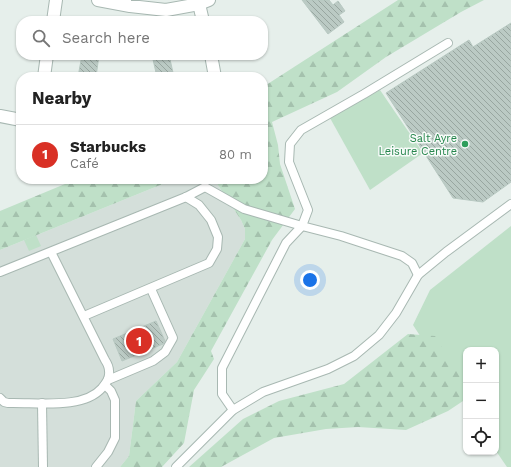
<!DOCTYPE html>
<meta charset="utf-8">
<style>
body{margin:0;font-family:"Work Sans",sans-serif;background:#f6f6f6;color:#222}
.controls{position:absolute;right:12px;bottom:12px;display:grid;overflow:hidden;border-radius:8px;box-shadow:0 1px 3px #0004}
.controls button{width:36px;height:36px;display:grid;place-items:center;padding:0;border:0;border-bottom:1px solid #e0e0e0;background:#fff;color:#222;font:20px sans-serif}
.you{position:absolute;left:310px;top:280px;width:14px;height:14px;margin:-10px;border:3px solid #fff;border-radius:50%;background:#1a73e8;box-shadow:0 0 0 6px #1a73e833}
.badge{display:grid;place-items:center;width:26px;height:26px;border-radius:50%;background:#d93025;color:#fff;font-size:13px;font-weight:700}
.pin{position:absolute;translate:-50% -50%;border:2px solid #fff;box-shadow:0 1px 4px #0006}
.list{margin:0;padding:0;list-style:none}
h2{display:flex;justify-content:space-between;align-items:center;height:52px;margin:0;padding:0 16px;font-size:17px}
h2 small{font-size:13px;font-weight:400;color:#767676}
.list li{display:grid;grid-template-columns:26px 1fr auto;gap:12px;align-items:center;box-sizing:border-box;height:60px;padding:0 16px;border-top:1px solid #e0e0e0}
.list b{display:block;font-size:15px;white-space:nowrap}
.list p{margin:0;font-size:13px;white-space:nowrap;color:#767676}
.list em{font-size:13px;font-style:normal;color:#767676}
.icon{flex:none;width:22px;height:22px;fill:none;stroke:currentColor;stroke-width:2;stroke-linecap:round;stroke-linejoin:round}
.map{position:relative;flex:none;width:511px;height:467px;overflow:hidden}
.search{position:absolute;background:#fff;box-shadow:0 1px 3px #0004;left:16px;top:16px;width:252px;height:44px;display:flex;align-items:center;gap:10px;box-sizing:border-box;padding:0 14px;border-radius:16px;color:#767676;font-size:15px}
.panel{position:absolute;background:#fff;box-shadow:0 1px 3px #0004;left:16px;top:72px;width:252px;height:112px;border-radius:16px}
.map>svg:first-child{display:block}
.built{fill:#d4dfda}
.green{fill:#bfe0c8}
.forest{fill:url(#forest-firs)}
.building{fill:url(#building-back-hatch);stroke:#b8c9c2}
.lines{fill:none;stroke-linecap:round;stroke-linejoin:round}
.service-casing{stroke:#a8b8b2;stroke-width:10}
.minor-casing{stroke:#a8b8b2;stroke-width:14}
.service{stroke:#fff;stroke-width:8}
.minor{stroke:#fff;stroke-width:12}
.leisure-dot{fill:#2e9e5b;stroke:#f7fbf9;stroke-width:1.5}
.labels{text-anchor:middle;stroke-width:3;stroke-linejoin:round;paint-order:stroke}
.leisure-label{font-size:11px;fill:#27864d;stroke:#f7fbf9;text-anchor:end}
</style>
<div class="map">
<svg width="511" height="467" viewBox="0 0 511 467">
<defs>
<pattern id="forest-firs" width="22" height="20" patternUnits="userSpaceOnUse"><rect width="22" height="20" fill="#bfe0c8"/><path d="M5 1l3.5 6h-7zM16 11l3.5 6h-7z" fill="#a4c1ad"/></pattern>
<pattern id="building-back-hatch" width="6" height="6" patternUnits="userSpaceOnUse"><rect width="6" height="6" fill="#bbcac4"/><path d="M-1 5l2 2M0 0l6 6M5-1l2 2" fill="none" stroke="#98a6a0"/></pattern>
</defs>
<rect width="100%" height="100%" fill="#e6efeb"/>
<!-- built -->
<path class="built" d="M175,179H214L241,220L245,229V239L177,362L136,401L129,456L120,467H0V250Z"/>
<!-- green -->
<g class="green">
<path d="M380,90L423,153L370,190L330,118Z"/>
<path d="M511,226V467H507L496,451V350H466V406L413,325L430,290Z"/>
<path d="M36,235L41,246L29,251L24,240Z"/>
</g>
<!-- forest -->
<g class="forest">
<path d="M398,0H484L461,12L386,57L337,92L272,122L278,145L280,164L295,209L272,240L211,351L214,359L194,390L184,443L162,467H120L129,456L136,401L177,362L245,239V229L241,220L214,179H263V87Z"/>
<path d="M77,179H175L0,250V211Z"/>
<path d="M408,334L435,336L463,380L466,386V399L448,411L406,430L358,427L326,429L274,438L221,467H189L243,419L279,401L344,384Z"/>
</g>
<!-- building -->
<g class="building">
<path d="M302,0H329L333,5L338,1L345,11L339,15L344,22L328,34Z"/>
<path d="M511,23V182L483,202L453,198L386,93L469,40L473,47Z"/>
<path d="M82,55H99L96,77H78Z"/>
<path d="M152,55H169L174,77H157Z"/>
<path d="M156,321L165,341L163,344L122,361L113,339Z"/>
</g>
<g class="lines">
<!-- service casing -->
<g class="service-casing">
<g id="service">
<path d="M0,272L186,197L205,187L244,209L302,226L308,210L289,162L290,144L301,130L364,94L448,43"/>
<path d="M84,316L209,263L217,249L218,237L211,220L199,205L186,197"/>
<path d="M108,380L153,361L165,352L173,338L151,289"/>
<path d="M0,398L4,402L8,403C36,402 83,410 102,388C106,383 110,378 109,371C109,368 107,363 105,360L51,252"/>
<path d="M42,403L43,467"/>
<path d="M233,410L222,394V368L286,243L302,226L341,236L402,256L412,263L418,275"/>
<path d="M96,467L108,452L115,438V400L111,391L105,385"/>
<path d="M176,467L233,410L263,392L328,369L354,356L379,335L396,313L418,275L446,252L511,204"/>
</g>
</g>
<!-- minor casing -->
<g class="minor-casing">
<g id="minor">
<path d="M98,0L130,6L166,10L199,4L209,0"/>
<path d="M199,4L203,21"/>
<path d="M53,21L56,0"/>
<path d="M211,55L215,77"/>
<path d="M44,77L47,55"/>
<path d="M0,116L21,120"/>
</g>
</g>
<!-- service -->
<use href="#service" class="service"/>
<!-- minor -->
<use href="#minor" class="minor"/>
</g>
<!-- markers -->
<circle class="leisure-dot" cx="465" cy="144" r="4"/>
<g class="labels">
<!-- leisure labels -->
<g class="leisure-label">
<text x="457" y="142">Salt Ayre<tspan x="457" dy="13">Leisure Centre</tspan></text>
</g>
</g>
</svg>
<div class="controls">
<button>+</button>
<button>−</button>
<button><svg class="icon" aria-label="locate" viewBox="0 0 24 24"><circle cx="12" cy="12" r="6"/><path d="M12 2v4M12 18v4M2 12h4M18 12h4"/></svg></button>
</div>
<div class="you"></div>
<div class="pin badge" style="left:139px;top:341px">1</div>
<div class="search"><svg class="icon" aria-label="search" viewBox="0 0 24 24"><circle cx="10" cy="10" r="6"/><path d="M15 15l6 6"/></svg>Search here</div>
<section class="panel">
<h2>Nearby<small></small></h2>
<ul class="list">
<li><span class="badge">1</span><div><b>Starbucks</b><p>Café</p></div><em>80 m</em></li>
</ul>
</section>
</div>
